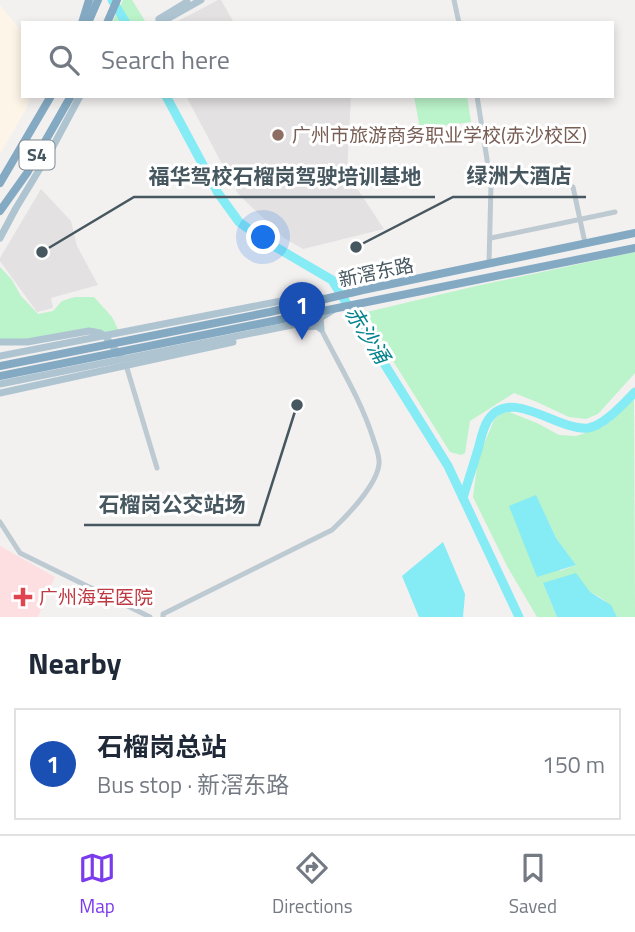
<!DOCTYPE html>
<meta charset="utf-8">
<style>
body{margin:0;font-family:"Titillium Web","Noto Sans SC",sans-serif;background:#f6f6f7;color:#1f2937}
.you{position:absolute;left:264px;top:238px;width:24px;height:24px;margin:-18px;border:5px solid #fff;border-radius:50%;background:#1a73e8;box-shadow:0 0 0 10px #1a73e833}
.badge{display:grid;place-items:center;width:46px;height:46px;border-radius:50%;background:#7c3aed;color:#fff;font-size:23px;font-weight:700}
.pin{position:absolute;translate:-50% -58px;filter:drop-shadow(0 2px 4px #0008)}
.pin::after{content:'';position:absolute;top:37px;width:24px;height:21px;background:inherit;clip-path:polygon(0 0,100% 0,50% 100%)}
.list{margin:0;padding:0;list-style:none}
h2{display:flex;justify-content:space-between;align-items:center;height:91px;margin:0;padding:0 28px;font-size:30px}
h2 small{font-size:23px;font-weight:400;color:#747a83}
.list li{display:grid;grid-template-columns:46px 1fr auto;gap:21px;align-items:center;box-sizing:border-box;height:112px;margin:0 14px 14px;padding:0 14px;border:2px solid #e0e1e3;border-radius:0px}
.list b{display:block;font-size:26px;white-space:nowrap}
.list p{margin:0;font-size:23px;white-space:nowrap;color:#747a83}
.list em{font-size:23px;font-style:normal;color:#747a83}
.icon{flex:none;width:38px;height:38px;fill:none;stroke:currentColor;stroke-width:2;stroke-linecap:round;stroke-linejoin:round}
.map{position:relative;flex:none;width:635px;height:617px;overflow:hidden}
.search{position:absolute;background:#fff;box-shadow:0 4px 10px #0003;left:21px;right:21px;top:21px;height:77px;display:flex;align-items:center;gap:18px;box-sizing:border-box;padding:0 24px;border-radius:0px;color:#747a83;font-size:26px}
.sheet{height:217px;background:#fff}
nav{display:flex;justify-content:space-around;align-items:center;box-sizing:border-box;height:98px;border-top:2px solid #e0e1e3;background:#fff;font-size:19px;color:#747a83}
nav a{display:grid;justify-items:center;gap:4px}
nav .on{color:#7c3aed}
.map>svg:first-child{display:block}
.commercial{fill:#fef5e9}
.education{fill:#e4e1e2}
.medical{fill:#fddfe1}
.green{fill:#bbf3ca;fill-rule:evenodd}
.water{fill:#85ebf4}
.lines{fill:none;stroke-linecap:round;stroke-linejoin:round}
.river{stroke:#85ebf4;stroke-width:9}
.minor{stroke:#bdcad1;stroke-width:5}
.major{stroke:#aec4d1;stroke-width:7}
.highway{stroke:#84aac3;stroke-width:8}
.education-dot{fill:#8d6e63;stroke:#fff;stroke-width:2.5}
.health-dot{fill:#e0444e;stroke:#fff;stroke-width:2.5}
.labels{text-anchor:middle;stroke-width:6;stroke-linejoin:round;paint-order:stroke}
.shield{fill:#fff;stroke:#7e8990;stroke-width:2}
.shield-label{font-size:18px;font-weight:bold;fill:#465760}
.education-label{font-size:19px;fill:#785e54;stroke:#fff;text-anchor:start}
.street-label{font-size:19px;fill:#465760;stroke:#fff}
.health-label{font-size:19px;fill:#be3a42;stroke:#fff;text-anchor:start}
.water-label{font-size:21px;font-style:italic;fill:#04838f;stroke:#fff}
.leader{fill:none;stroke:#465760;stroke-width:2.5}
.callout-dot{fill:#465760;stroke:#fff;stroke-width:2.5}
.callout-label{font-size:21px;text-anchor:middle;font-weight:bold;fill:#465760;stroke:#fff;stroke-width:6;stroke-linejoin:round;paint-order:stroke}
</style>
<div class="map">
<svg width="635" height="617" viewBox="0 0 635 617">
<rect width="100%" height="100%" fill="#f3f0f0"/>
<!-- commercial -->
<path class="commercial" d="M0,5L23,33V96H31L25,111L0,154Z"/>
<!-- education -->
<g class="education">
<path d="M218,0H221L234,23H174Z"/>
<path d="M186,96H351L347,173L384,229L303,249L284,238L238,194Z"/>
<path d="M41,189L71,221L77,246L98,285L51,298L53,308L37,312L0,261V258Z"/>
</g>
<!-- medical -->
<path class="medical" d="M0,546L55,577L38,617H0Z"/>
<!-- green -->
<g class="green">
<path d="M123,0H132L145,21L142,23H112Z"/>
<path d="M414,96H467L471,122L420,129Z"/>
<path d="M635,252V373L598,414L586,419L569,417L537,402L514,393L470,421L465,453L461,455L450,452L363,313L476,286Z"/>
<path d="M0,267L12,280L21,296L38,314L53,311L62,301L75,297H94L112,317L119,331L113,333L81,329L44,337L26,339H0Z"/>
<path d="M634,398L635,617H617C603,587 573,589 543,583L557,617H537L507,566L473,497L478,459L494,420L501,413L509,412L537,423L559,435L576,436L603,427L611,421L627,402ZM536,496L556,538L576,565L560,571Z"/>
</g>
<!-- water -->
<g class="water">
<path d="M536,495L556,538L576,565L537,577L509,506Z"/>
<path d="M443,542L465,594L463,617H419L402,576Z"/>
<path d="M576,573L590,592L611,605L617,617H557L543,583Z"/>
</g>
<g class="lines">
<!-- river -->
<g class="river">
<path d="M112,0L126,23"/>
<path d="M166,96L218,193L239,222L267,242L332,280L448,466L519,617"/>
<path d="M463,498C468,481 474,463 479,446C481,438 483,428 488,420C511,386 557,431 588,428C604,426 624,403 635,392"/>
</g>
<!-- minor -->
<g class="minor">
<path d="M454,0L459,23"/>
<path d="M477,96L491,185L489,263"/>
<path d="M573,187L585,243"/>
<path d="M491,238L615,212"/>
<path d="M126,365L157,468"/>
<path d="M0,522L20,553L150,617"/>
<path d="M163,617V614L332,530C347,516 377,485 379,464C380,456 375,445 373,438C361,400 339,365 321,329"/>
</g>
<!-- major -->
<g class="major">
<path d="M159,19L187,2"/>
<path d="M158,23L169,18L201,0"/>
<path d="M0,238L16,208L50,152L80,96"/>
<path d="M303,327L317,326L321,329L320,318"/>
<path d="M0,342H27L89,331L100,333L105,336L120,356"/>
<path d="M0,356L281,301L306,297L323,298"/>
<path d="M0,384L292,325L320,318L333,310"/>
<path d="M0,393L233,342"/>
</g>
<!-- highway -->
<g class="highway">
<path d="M82,23L89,0"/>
<path d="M88,23L98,0"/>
<path d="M107,23L117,0"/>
<path d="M0,183L51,96"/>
<path d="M0,211L27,173L71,96"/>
<path d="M0,366L270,312L363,290L635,233"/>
<path d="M0,376L635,248"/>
</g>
</g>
<!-- markers -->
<circle class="education-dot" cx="278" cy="135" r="7"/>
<path class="health-dot" d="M19.5 586.5h7v7h7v7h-7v7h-7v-7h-7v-7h7z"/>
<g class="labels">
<!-- shield labels -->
<rect class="shield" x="19.5" y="140.5" width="35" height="29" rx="5"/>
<g class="shield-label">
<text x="37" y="161">S4</text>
</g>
<!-- education labels -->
<g class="education-label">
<text x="292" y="142">广州市旅游商务职业学校(赤沙校区)</text>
</g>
<!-- street labels -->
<g class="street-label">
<text transform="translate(376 272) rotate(-12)" y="7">新滘东路</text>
</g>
<!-- health labels -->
<g class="health-label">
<text x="39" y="604">广州海军医院</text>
</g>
<!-- water labels -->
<g class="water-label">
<text transform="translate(367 335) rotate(58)" y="7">赤沙涌</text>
</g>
</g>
<!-- callouts -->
<path class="leader" d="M356 247L453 197H586M42 252L134 197H435M297 405L259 525H84"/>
<g class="callout-dot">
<circle cx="356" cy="247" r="7"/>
<circle cx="42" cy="252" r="7"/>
<circle cx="297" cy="405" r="7"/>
</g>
<g class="callout-label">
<text x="519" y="183">绿洲大酒店</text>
<text x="285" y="184">福华驾校石榴岗驾驶培训基地</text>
<text x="172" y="512">石榴岗公交站场</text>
</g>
</svg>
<div class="you"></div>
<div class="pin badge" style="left:302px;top:340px;background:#1a4fb4">1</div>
<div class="search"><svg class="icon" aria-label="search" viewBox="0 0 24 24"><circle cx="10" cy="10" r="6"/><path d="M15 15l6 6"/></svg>Search here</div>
</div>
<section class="sheet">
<h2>Nearby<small></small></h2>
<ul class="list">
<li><span class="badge" style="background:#1a4fb4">1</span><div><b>石榴岗总站</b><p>Bus stop · 新滘东路</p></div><em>150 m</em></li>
</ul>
</section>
<nav>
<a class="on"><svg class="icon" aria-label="map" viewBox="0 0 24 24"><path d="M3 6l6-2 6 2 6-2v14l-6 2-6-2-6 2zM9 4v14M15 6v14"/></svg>Map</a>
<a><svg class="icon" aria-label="directions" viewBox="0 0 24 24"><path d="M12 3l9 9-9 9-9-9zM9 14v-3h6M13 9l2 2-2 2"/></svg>Directions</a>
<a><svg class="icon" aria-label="saved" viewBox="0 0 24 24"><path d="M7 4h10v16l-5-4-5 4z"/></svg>Saved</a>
</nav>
